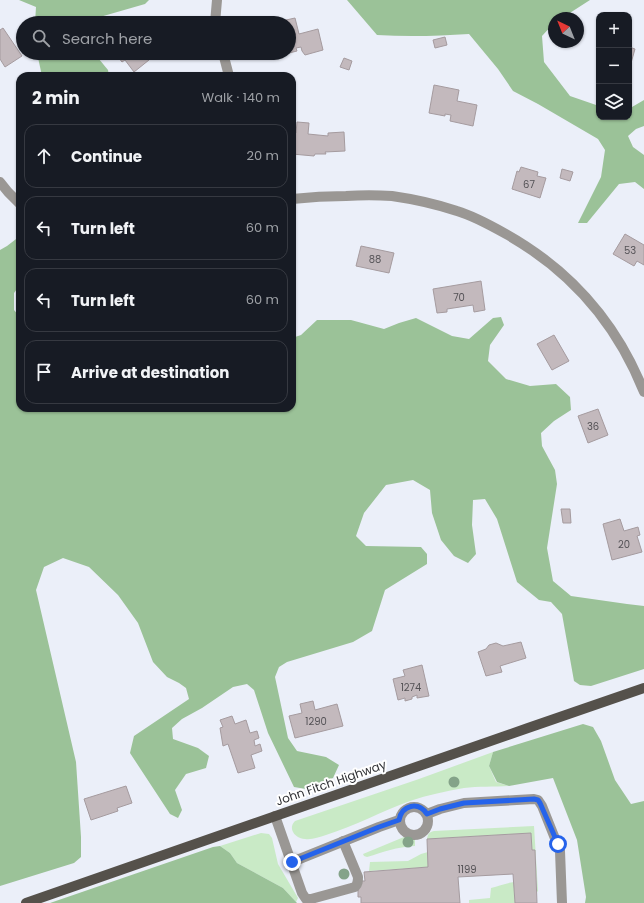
<!DOCTYPE html>
<meta charset="utf-8">
<style>
body{margin:0;font-family:Poppins,sans-serif;background:#242831;color:#f1f3f6}
.controls{position:absolute;right:12px;top:12px;display:grid;overflow:hidden;border-radius:8px;box-shadow:0 1px 3px #0004}
.controls button{width:36px;height:36px;display:grid;place-items:center;padding:0;border:0;border-bottom:1px solid #363941;background:#171b24;color:#f1f3f6;font:20px sans-serif}
.compass{position:absolute;left:548px;top:12px;width:36px;height:36px;border-radius:50%;background:#171b24;box-shadow:0 1px 3px #0004;rotate:317deg}
.stop{position:absolute;width:12px;height:12px;margin:-9px;border:3px solid #2563eb;border-radius:50%;background:#fff}
.stop.end{background:#2563eb;border-color:#fff;box-shadow:0 1px 4px #0008}
.list{margin:0;padding:0;list-style:none}
h2{display:flex;justify-content:space-between;align-items:center;height:52px;margin:0;padding:0 16px;font-size:17px}
h2 small{font-size:13px;font-weight:400;color:#9ea1a6}
.list li{display:grid;grid-template-columns:26px 1fr auto;gap:12px;align-items:center;box-sizing:border-box;height:64px;margin:0 8px 8px;padding:0 8px;border:1px solid #363941;border-radius:12px}
.list b{display:block;font-size:15px;white-space:nowrap}
.list em{font-size:13px;font-style:normal;color:#9ea1a6}
.icon{flex:none;width:22px;height:22px;fill:none;stroke:currentColor;stroke-width:2;stroke-linecap:round;stroke-linejoin:round}
.map{position:relative;flex:none;width:644px;height:903px;overflow:hidden}
.search{position:absolute;background:#171b24;box-shadow:0 1px 3px #0004;left:16px;top:16px;width:280px;height:44px;display:flex;align-items:center;gap:10px;box-sizing:border-box;padding:0 14px;border-radius:22px;color:#9ea1a6;font-size:15px}
.panel{position:absolute;background:#171b24;box-shadow:0 1px 3px #0004;left:16px;top:72px;width:280px;height:340px;border-radius:12px}
.map>svg:first-child{display:block}
.green{fill:#c9eac6}
.forest{fill:#9bc298}
.building{fill:#c3b9bd;stroke:#a59b9f}
.lines{fill:none;stroke-linecap:round;stroke-linejoin:round}
.minor{stroke:#9a9794;stroke-width:10}
.major{stroke:#55514b;stroke-width:10}
.tree{fill:#84a389}
.route{stroke:#2563eb;stroke-width:5}
.labels{text-anchor:middle;stroke-width:4;stroke-linejoin:round;paint-order:stroke}
.number-label{font-size:10px;fill:#545256}
.street-label{font-size:12px;fill:#2f3034;stroke:#fff}
</style>
<div class="map">
<svg width="644" height="903" viewBox="0 0 644 903">
<rect width="100%" height="100%" fill="#ebeff9"/>
<!-- green -->
<g class="green">
<path d="M493,752L489,766L496,782L509,786C494,787 478,786 464,788C446,791 428,795 410,801C382,811 355,826 326,835C319,837 312,840 305,839C296,839 287,829 295,821L419,779Z"/>
<path d="M534,826L538,891L537,892L535,850H532L531,833L427,839C428,834 429,832 434,831Z"/>
<path d="M261,833L269,834L272,838L278,864L298,898L296,902L283,888L237,863L230,853L220,846Z"/>
<path d="M404,837L415,839V846C396,847 384,852 367,857L364,856L363,854Z"/>
<path d="M428,852V867L369,871L370,862L408,861L421,854Z"/>
<path d="M514,882L515,903H469V900L490,898L491,888C499,886 506,883 514,882Z"/>
</g>
<!-- forest -->
<g class="forest">
<path d="M19,0H149L145,4L86,21L85,23H35L36,7Z"/>
<path d="M347,0H590L562,18H554V23L542,36L544,62L570,96L599,106V117H629V107H632L644,100V126L636,129L628,136L633,147L644,155V189L635,182L619,184L587,223H578L601,177L605,150L598,139L538,104L513,91L498,69L469,34C438,36 408,37 377,35Z"/>
<path d="M37,53H94L108,70L109,76H42Z"/>
<path d="M20,236V285L14,293V310L20,317V408H292V338L301,335L317,320H351L384,329L399,323L416,318L452,336L469,339L493,318L501,317L504,325L490,345L488,361L506,379L530,386L556,384L570,397L571,410L554,421L541,433L542,446L555,470L557,484L547,548L553,581L571,596L627,604L644,606V669L591,686L580,685L574,681L562,614L551,602L539,600L517,582L497,519L485,499L473,500L472,525L476,554L468,563L454,556L441,540L432,513L430,490L413,480L386,485L364,513L356,536L366,546L421,547L427,554V564L385,590L372,631L353,642L287,662L279,667L275,677L288,738L297,751L326,757L339,765L333,778L306,789L294,787L268,733L254,690L247,684L233,687L202,708L182,719L172,728L173,739L198,748L209,756L206,768L186,774L175,790L182,810L178,818L170,814L130,753L134,736L189,699L186,688L179,683L167,677L153,662L138,623L118,595L89,567L63,558L44,567L36,590L76,762L81,837V857L74,863L0,886V250L7,246Z"/>
<path d="M583,724L593,727L601,741L615,780L631,804L644,801V903H585L586,897L577,840L553,778L509,786L497,782L489,766L493,752Z"/>
<path d="M220,846L230,853L237,863L283,888L297,903H50L213,847Z"/>
</g>
<!-- building -->
<g class="building">
<path d="M295,18L299,34L318,29L323,50L305,55L302,51L301,47L296,48L297,51L289,53V23L277,22Z"/>
<path d="M3,28L22,56L5,67L0,59V30Z"/>
<path d="M445,37L447,45L435,48L433,40Z"/>
<path d="M629,47L635,49L629,70Z"/>
<path d="M115,53H144L149,60L134,72L125,60L122,62Z"/>
<path d="M344,58L352,61L349,70L340,67Z"/>
<path d="M434,85L459,90L457,101L477,105L473,126L450,121L451,115L445,114V116L429,113Z"/>
<path d="M297,122L309,123L308,134L328,136V133L344,132L345,151L325,152L326,154H315L314,156L292,154L293,133H296Z"/>
<path d="M521,167L538,172L537,176L546,178L540,198L512,189L517,171L519,172Z"/>
<path d="M562,169L573,172L570,181L560,178Z"/>
<path d="M625,234L644,245V265L637,261L634,266L613,254Z"/>
<path d="M361,246L394,253L389,273L356,266Z"/>
<path d="M481,281L485,310L474,312L473,305L447,309V312L437,313L433,289Z"/>
<path d="M554,335L569,361L552,370L537,344Z"/>
<path d="M598,409L608,435L588,443L578,416Z"/>
<path d="M561,509H570L571,523H563Z"/>
<path d="M620,519L624,531L638,527L640,535L637,536L642,552L612,560L603,524Z"/>
<path d="M521,642L526,658L500,666L502,672L486,676L478,652L486,649L489,645L496,643L503,646Z"/>
<path d="M422,665L429,696L417,698V695L412,697V699L405,701V698L398,700L393,679L405,676L403,670Z"/>
<path d="M313,701L315,710L337,704L343,726L295,738L289,716L302,713L300,704Z"/>
<path d="M232,716L235,724L246,720L250,733L257,731L259,738L254,740L255,746L260,744L262,751L251,755L255,768L238,773L228,744L223,746L220,728L223,727L220,720Z"/>
<path d="M126,786L132,803L117,808L118,811L91,820L84,799Z"/>
<path d="M531,833L532,850H535L537,903H515L513,874L458,877L460,903H361V897H358V881H365L364,872L428,867L427,839Z"/>
</g>
<g class="lines">
<!-- minor -->
<g class="minor">
<path d="M215,23L217,0"/>
<path d="M223,53L229,76"/>
<path d="M0,182L8,192L20,204"/>
<path d="M292,199C310,197 328,196 346,196C361,195 377,195 392,196C413,199 436,204 457,211C474,216 490,225 506,234C570,270 617,324 644,392"/>
<circle cx="414" cy="821" r="14"/>
<path d="M427,814L440,809L464,803L534,799L538,800L542,806L560,851L562,903"/>
<path d="M275,816L302,893L306,899H311L355,887C358,884 358,881 358,877L343,841"/>
<path d="M292,862L379,827L399,820"/>
</g>
<!-- major -->
<path class="major" d="M26,903L528,728L644,688"/>
</g>
<!-- trees -->
<g class="tree">
<circle cx="454" cy="782" r="5.5"/>
<circle cx="408" cy="842" r="5.5"/>
<circle cx="344" cy="874" r="5.5"/>
</g>
<g class="lines">
<!-- route -->
<path class="route" d="M292,862L379,827L399,820C402,805 418,801 427,814L440,809L464,803L534,799L538,800L540,803L558,844"/>
</g>
<g class="labels">
<!-- number labels -->
<g class="number-label">
<text x="529" y="188">67</text>
<text x="630" y="254">53</text>
<text x="375" y="263">88</text>
<text x="459" y="301">70</text>
<text x="593" y="430">36</text>
<text x="624" y="548">20</text>
<text x="411" y="691">1274</text>
<text x="316" y="725">1290</text>
<text x="467" y="873">1199</text>
</g>
<!-- street labels -->
<g class="street-label">
<text transform="translate(331 783) rotate(-19)" y="4">John Fitch Highway</text>
</g>
</g>
</svg>
<div class="controls">
<button>+</button>
<button>−</button>
<button><svg class="icon" aria-label="layers" viewBox="0 0 24 24"><path d="M12 4l9 5-9 5-9-5zM3 14l9 5 9-5"/></svg></button>
</div>
<svg class="compass" viewBox="-18 -18 36 36"><path d="M0-13l5 13h-10z" fill="#e53935"/><path d="M0 13l5-13h-10z" fill="#9ea1a6"/></svg>
<div class="stop" style="left:558px;top:844px"></div>
<div class="stop end" style="left:292px;top:862px"></div>
<div class="search"><svg class="icon" aria-label="search" viewBox="0 0 24 24"><circle cx="10" cy="10" r="6"/><path d="M15 15l6 6"/></svg>Search here</div>
<section class="panel">
<h2>2 min<small>Walk · 140 m</small></h2>
<ul class="list">
<li><svg class="icon" aria-label="ahead" viewBox="0 0 24 24"><path d="M12 20V5M6 11l6-6 6 6"/></svg><div><b>Continue</b></div><em>20 m</em></li>
<li><svg class="icon" aria-label="left" viewBox="0 0 24 24"><path d="M17 20v-9H6M10 6l-5 5 5 5"/></svg><div><b>Turn left</b></div><em>60 m</em></li>
<li><svg class="icon" aria-label="left" viewBox="0 0 24 24"><path d="M17 20v-9H6M10 6l-5 5 5 5"/></svg><div><b>Turn left</b></div><em>60 m</em></li>
<li><svg class="icon" aria-label="arrive" viewBox="0 0 24 24"><path d="M6 21V4h12l-3 4 3 4H6"/></svg><div><b>Arrive at destination</b></div></li>
</ul>
</section>
</div>
